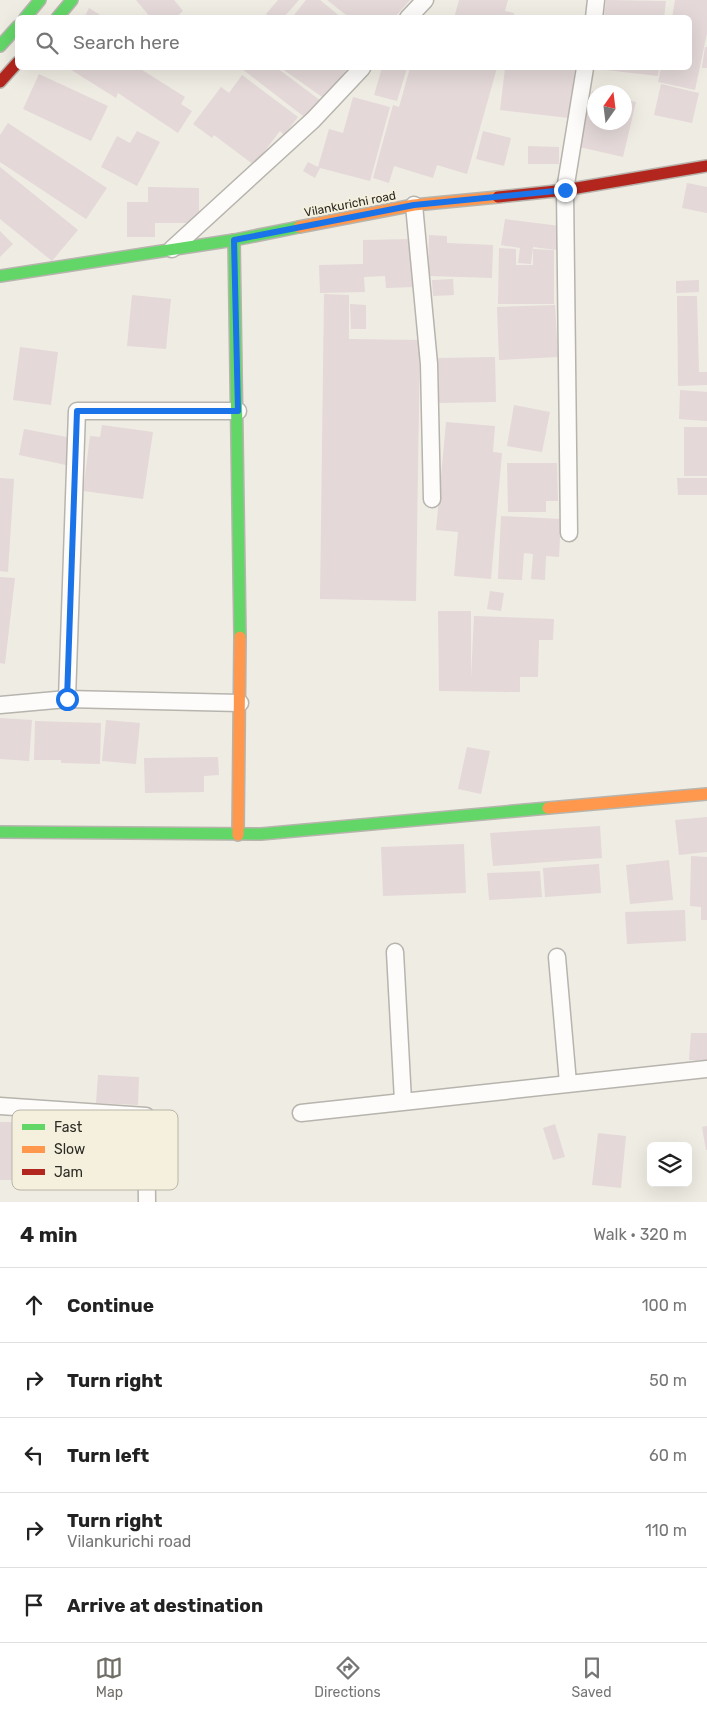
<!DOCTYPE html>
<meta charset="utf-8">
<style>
body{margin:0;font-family:Rubik,sans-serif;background:#f2f2f2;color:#222}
.controls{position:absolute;right:15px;bottom:15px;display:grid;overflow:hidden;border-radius:8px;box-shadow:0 5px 20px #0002}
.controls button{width:45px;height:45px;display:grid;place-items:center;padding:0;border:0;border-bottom:1px solid #e0e0e0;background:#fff;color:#222;font:25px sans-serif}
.compass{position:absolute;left:587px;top:85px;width:45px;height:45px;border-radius:50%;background:#fff;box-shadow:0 5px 20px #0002;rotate:14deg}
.stop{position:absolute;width:15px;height:15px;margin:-11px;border:4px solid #1a73e8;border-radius:50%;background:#fff}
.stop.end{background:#1a73e8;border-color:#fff;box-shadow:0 1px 5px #0008}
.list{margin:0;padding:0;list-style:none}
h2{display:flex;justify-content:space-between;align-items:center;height:65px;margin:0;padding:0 20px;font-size:21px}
h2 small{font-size:16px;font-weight:400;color:#767676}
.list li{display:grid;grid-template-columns:32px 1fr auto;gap:15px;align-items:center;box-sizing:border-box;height:75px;padding:0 20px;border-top:1px solid #e0e0e0}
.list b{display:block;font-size:19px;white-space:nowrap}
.list p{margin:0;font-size:16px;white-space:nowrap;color:#767676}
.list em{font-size:16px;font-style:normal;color:#767676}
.icon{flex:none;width:28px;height:28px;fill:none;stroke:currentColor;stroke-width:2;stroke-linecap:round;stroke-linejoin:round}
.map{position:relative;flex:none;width:707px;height:1202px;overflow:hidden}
.search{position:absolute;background:#fff;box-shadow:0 5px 20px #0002;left:15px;right:15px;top:15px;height:55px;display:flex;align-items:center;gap:12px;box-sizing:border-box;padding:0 18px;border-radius:8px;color:#767676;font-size:19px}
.sheet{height:440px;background:#fff}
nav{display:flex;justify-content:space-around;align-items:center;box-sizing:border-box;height:70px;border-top:1px solid #e0e0e0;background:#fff;font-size:14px;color:#767676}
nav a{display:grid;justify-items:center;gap:2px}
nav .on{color:#706e67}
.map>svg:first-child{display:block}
.building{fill:#e4d8d8}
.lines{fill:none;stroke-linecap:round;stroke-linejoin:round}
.street-casing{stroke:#b6b4ad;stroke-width:19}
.fast-casing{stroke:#b6b4ad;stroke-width:14}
.slow-casing{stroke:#b6b4ad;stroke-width:14}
.jam-casing{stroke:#b6b4ad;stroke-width:14}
.street{stroke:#fdfcfb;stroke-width:16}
.fast{stroke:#63d668;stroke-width:11}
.slow{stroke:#ff974d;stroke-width:11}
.jam{stroke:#b3261e;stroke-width:11}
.route{stroke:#1a73e8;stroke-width:6}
.labels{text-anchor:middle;stroke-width:4;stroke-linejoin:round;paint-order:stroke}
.street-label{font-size:12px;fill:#2c2a24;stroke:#f5f0dd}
.key{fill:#f5f0dd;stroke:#b9b5a6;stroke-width:1}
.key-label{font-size:14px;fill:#2c2a24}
</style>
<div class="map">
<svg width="707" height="1202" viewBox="0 0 707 1202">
<rect width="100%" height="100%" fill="#efece3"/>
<!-- building -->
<g class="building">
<path d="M136,0H174L183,11L175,18H151Z"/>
<path d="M278,0H299L283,18H269L266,14Z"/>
<path d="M306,0H320L342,18H296L294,15Z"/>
<path d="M327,0H410L394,18H350Z"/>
<path d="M459,0H508L505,11L514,13L513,18H454Z"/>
<path d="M606,0L666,1L664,18H604Z"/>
<path d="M675,0H707V33L695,90L658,82L661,68H690V18H672Z"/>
<path d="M89,8L105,18H84Z"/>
<path d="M705,47H707V68H702Z"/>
<path d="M68,68H139L185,97L181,104L192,111L178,133L118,93L116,98Z"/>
<path d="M243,68H277L321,101L307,119L242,69Z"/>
<path d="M281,68H348L325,99Z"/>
<path d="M382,68H407L397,101L374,95Z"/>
<path d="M410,68H497L467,174L437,165L433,178L394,166L389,183L373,178L393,105L399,107Z"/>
<path d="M505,68H575L569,118L500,110Z"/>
<path d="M597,68H659L658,76L597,69Z"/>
<path d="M39,74L108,106L91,141L23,109Z"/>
<path d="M242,75L298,117L284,135L280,131L254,165L214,135L212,138L193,124L221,87L229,93Z"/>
<path d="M661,84L699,93L692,123L654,115Z"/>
<path d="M592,91L594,92V122H624V99L636,102L623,157L579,147Z"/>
<path d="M353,97L390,107L370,181L320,168L315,178L303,171L308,162L318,167L329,129L343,133Z"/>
<path d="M8,123L107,188L86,219L0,162V135Z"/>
<path d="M137,131L160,142L137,186L101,167L117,136L130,143Z"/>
<path d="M483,131L511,138L504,166L476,159Z"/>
<path d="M528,146L559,147V164H528Z"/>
<path d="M0,167L78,230L52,261L0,219Z"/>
<path d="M687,183L707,187V213L682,208Z"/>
<path d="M148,187L199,188V223H155V237H127V202H148Z"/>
<path d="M505,219L560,226L557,250L533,247L531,264L518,263L520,248L501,245Z"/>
<path d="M0,231L13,244L0,257Z"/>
<path d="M429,235L447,236V243L493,245L492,278L428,276Z"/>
<path d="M413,239L414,287L386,288L385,276L364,277L365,292L320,293L319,265L363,264V240Z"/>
<path d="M499,248L516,249V265H534H533V249L554,250V304H498Z"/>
<path d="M453,279L454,295L433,296L432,280Z"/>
<path d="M699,280V292L676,293V281Z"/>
<path d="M324,294L349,295V339L420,340L416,601L320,599Z"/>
<path d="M132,295L171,299L166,349L127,346Z"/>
<path d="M677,296H697L699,372H707V385L678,386Z"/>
<path d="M350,304L366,305V329H351Z"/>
<path d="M555,305L558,357L499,360L497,307Z"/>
<path d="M20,347L58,352L51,405L13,400Z"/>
<path d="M495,357L496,402L439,403L438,358Z"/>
<path d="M680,390L707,392V421L679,419Z"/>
<path d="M514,405L550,412L542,452L507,446Z"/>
<path d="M446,422L495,426L493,452L502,453L491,579L454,576L458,532L436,530Z"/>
<path d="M102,425L153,432L143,499L83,491L90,436L100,437Z"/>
<rect x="684" y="427" width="23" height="49"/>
<path d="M24,429L72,438L66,465L19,455Z"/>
<path d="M507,463H557L558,501H546V512H508Z"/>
<path d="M0,478L14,479L8,572L0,571Z"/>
<path d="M677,478H707V495H678Z"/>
<path d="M501,516L561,519L559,557L546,556L545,580L531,579L533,554L524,553L522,580L498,579Z"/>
<path d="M0,577L15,578L5,664L0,663Z"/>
<path d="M490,591L504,593L501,611L487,609Z"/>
<path d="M438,611H471V678L474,616L554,619L553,640H539L538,677H520V692L439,691Z"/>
<path d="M0,718L32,720L29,761L0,759Z"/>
<path d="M106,720L140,723L136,764L102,761Z"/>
<path d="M35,721L101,723L100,764L61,763V760H34Z"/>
<path d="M467,747L490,751L481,794L458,789Z"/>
<path d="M218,757L219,775L204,776V792L145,793L144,758Z"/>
<path d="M707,817V852L679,855L675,820Z"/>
<path d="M600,826L602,858L493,866L490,833Z"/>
<path d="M464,844L466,893L383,896L381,847Z"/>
<path d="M691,856L707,857V920H701V907L690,906Z"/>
<path d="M669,860L673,900L630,904L626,865Z"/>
<path d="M599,864L601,893L545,897L543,868Z"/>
<path d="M540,871L542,897L489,900L487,873Z"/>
<path d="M685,910L686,941L627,944L625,912Z"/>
<path d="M691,1033H707V1061L689,1060Z"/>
<path d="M98,1075L139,1077L138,1105L96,1103Z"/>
<path d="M0,1122H74L75,1180H0Z"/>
<path d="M555,1124L565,1157L553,1160L543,1128Z"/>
<path d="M707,1126V1150H706L702,1127Z"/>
<path d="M598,1133L626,1136L621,1188L592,1185Z"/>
</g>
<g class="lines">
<!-- street casing -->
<g class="street-casing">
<g id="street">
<path d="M408,18L425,0"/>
<path d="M594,18L596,0"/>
<path d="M414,205L429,364L432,499"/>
<path d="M172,249L313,120L362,68"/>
<path d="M569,533L565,190L585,68"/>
<path d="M67,699L77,411H238"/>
<path d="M0,705L67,699L240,703"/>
<path d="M395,952L403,1101"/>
<path d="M557,957L568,1083"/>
<path d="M0,1106L146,1116L147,1202"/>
<path d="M301,1113L707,1069"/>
</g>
</g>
<!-- fast casing -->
<g class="fast-casing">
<g id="fast">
<path d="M25,18L40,0"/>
<path d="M57,18L72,0"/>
<path d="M0,46L18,26"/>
<path d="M234,240L240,637"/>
<path d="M0,276L234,240L299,227"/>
<path d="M0,832L261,834L548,808"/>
</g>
</g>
<!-- slow casing -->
<g class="slow-casing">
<g id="slow">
<path d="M299,227L414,205L498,197"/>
<path d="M548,808L707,794"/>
<path d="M238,835L240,637"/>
</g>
</g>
<!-- jam casing -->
<g class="jam-casing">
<g id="jam">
<path d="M0,82L18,62"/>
<path d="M498,197L565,190L707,166"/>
</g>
</g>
<!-- street -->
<use href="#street" class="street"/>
<!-- fast -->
<use href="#fast" class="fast"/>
<!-- slow -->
<use href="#slow" class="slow"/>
<!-- jam -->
<use href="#jam" class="jam"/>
</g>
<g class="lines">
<!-- route -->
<path class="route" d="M67,699L77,411H238L234,240L414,205L565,190"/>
</g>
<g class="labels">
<!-- street labels -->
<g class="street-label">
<text transform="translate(350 204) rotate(-11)" y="4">Vilankurichi road</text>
</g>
</g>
<!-- legend -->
<rect x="12" y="1110" width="166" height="80" rx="8" class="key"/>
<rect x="22" y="1124" width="23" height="6" fill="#63d668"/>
<rect x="22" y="1146" width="23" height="7" fill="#ff974d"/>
<rect x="22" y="1169" width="23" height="6" fill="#b3261e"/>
<g class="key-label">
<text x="54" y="1132">Fast</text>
<text x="54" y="1154">Slow</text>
<text x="54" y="1177">Jam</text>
</g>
</svg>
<div class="controls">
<button><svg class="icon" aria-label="layers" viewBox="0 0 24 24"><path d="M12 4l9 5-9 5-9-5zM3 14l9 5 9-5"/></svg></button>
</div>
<svg class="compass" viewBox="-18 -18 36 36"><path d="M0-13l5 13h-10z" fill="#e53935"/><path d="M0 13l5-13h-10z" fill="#767676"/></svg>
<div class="stop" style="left:67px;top:699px"></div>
<div class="stop end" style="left:565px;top:190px"></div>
<div class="search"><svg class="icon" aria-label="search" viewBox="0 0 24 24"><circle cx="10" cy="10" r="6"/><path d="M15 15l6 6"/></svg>Search here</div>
</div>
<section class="sheet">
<h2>4 min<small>Walk · 320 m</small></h2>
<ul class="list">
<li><svg class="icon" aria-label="ahead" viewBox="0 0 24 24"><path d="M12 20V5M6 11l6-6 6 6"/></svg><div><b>Continue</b></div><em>100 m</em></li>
<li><svg class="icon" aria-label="right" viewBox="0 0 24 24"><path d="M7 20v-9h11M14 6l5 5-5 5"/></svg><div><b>Turn right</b></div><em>50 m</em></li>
<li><svg class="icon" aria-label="left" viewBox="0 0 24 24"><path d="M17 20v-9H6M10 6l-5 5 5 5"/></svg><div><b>Turn left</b></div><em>60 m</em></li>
<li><svg class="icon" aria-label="right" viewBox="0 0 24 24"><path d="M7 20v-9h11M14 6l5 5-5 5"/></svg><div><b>Turn right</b><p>Vilankurichi road</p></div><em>110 m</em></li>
<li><svg class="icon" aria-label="arrive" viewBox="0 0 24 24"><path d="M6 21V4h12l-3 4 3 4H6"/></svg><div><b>Arrive at destination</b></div></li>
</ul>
</section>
<nav>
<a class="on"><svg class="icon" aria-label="map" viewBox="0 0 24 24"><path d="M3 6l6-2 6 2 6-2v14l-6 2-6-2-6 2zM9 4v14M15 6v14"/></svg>Map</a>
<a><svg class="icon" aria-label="directions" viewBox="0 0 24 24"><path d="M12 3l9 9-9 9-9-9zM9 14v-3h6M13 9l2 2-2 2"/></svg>Directions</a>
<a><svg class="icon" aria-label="saved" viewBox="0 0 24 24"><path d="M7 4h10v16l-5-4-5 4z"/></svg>Saved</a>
</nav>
